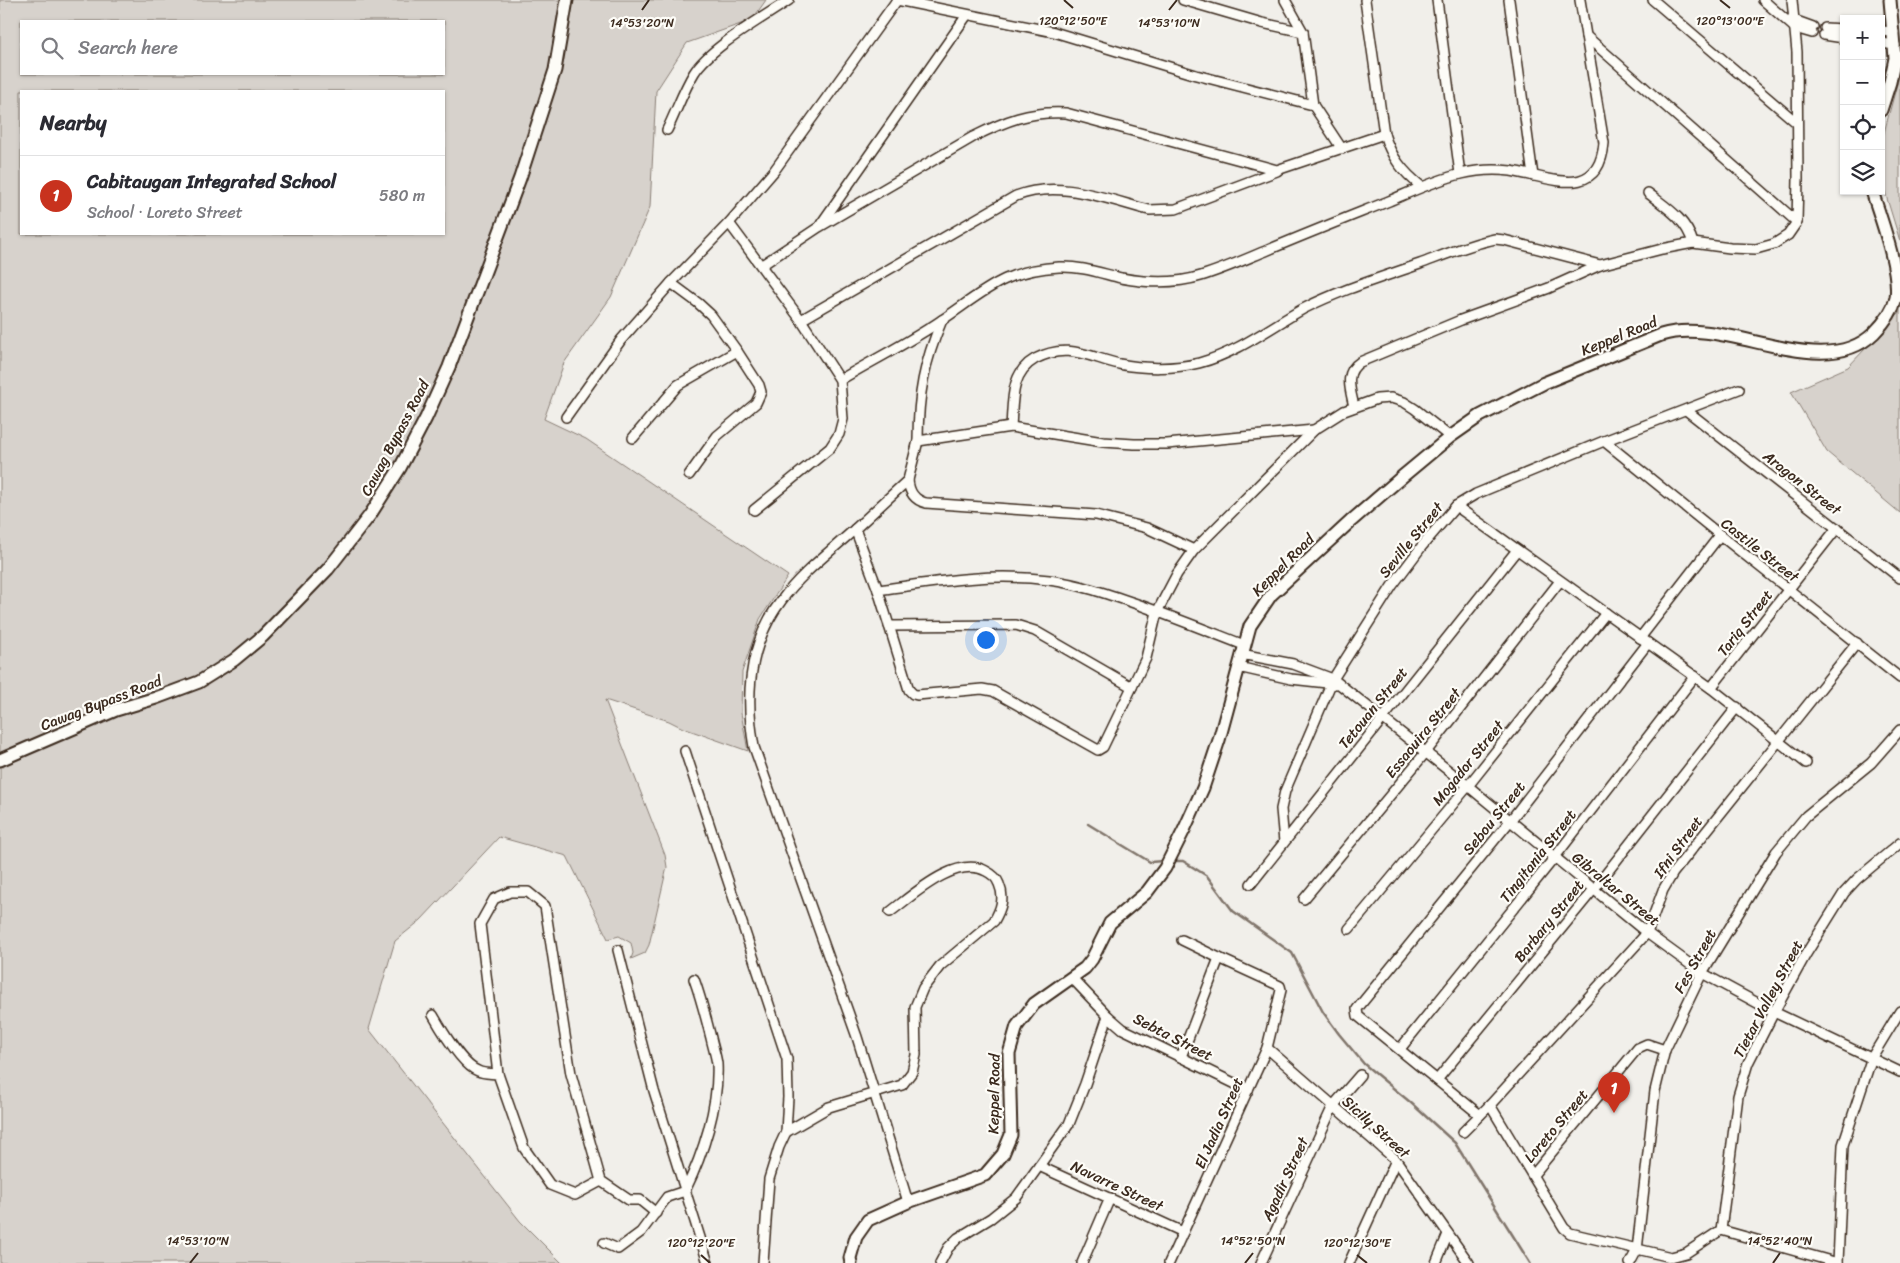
<!DOCTYPE html>
<meta charset="utf-8">
<style>
body{margin:0;font-family:Sriracha,sans-serif;background:#f2f2f3;color:#2b2b33}
.controls{position:absolute;right:15px;top:15px;display:grid;overflow:hidden;border-radius:0px;box-shadow:0 1px 4px #0004}
.controls button{width:45px;height:45px;display:grid;place-items:center;padding:0;border:0;border-bottom:1px solid #e1e1e2;background:#fff;color:#2b2b33;font:25px sans-serif}
.you{position:absolute;left:985px;top:639px;width:18px;height:18px;margin:-12px;border:4px solid #fff;border-radius:50%;background:#1a73e8;box-shadow:0 0 0 8px #1a73e833}
.badge{display:grid;place-items:center;width:32px;height:32px;border-radius:50%;background:#c8321e;color:#fff;font-size:16px;font-weight:700}
.pin{position:absolute;translate:-50% -41px;filter:drop-shadow(0 1px 2px #0008)}
.pin::after{content:'';position:absolute;top:26px;width:18px;height:15px;background:inherit;clip-path:polygon(0 0,100% 0,50% 100%)}
.list{margin:0;padding:0;list-style:none}
h2{display:flex;justify-content:space-between;align-items:center;height:65px;margin:0;padding:0 20px;font-size:21px}
h2 small{font-size:16px;font-weight:400;color:#7c7c81}
.list li{display:grid;grid-template-columns:32px 1fr auto;gap:15px;align-items:center;box-sizing:border-box;height:80px;padding:0 20px;border-top:1px solid #e1e1e2}
.list b{display:block;font-size:19px;white-space:nowrap}
.list p{margin:0;font-size:16px;white-space:nowrap;color:#7c7c81}
.list em{font-size:16px;font-style:normal;color:#7c7c81}
.icon{flex:none;width:28px;height:28px;fill:none;stroke:currentColor;stroke-width:2;stroke-linecap:round;stroke-linejoin:round}
.map{position:relative;flex:none;width:1900px;height:1263px;overflow:hidden}
.search{position:absolute;background:#fff;box-shadow:0 1px 4px #0004;left:20px;top:20px;width:425px;height:55px;display:flex;align-items:center;gap:12px;box-sizing:border-box;padding:0 18px;border-radius:0px;color:#7c7c81;font-size:19px}
.panel{position:absolute;background:#fff;box-shadow:0 1px 4px #0004;left:20px;top:90px;width:425px;height:145px;border-radius:0px}
.map>svg:first-child{display:block}
.green{fill:#d7d2cc;stroke:#897e75;fill-rule:evenodd}
.lines{fill:none;stroke-linecap:round;stroke-linejoin:round}
.stream{stroke:#80746b;stroke-width:2.5}
.minor-casing{stroke:#3b2a1e;stroke-width:12}
.tertiary-casing{stroke:#3b2a1e;stroke-width:15}
.minor{stroke:#fdfcf7;stroke-width:9}
.tertiary{stroke:#fdfcf7;stroke-width:11}
.ticks{fill:none;stroke:#3b2a1e;stroke-width:2}
.labels{text-anchor:middle;stroke-width:4.5;stroke-linejoin:round;paint-order:stroke}
.street-label{font-size:15px;fill:#3b2a1e;stroke:#fdfcf7}
.ticks-label{font-size:12px;text-anchor:middle;fill:#3b2a1e;stroke:#fdfcf7;stroke-width:4.5;stroke-linejoin:round;paint-order:stroke}
</style>
<div class="map">
<svg width="1900" height="1263" viewBox="0 0 1900 1263">
<rect width="100%" height="100%" fill="#f1efea"/>
<filter id="ink" filterUnits="userSpaceOnUse"><feTurbulence type="fractalNoise" baseFrequency=".02" numOctaves="2"/><feDisplacementMap in="SourceGraphic" scale="10" xChannelSelector="R" yChannelSelector="G"/><feConvolveMatrix kernelMatrix="1 2 1 2 8 2 1 2 1" color-interpolation-filters="sRGB"/></filter>
<g filter="url(#ink)">
<!-- green -->
<g class="green">
<path d="M0,0H766L752,20L687,43L656,91L650,207L611,297L564,363L544,419L586,439L788,576L760,619L742,672L741,713L748,751L683,728L669,721L605,700L665,855L667,867L649,945L645,953L631,959L633,953L631,943L619,936L608,939L567,856L499,837L421,920L395,941L369,1029L520,1221L562,1263H0ZM21,21H444V74H21ZM21,91H444V234H21Z"/>
<path d="M1900,73V241L1881,179V144Z"/>
<path d="M1900,307V513L1827,452L1791,392L1848,367L1899,313Z"/>
</g>
<g class="lines">
<!-- stream -->
<g class="stream">
<path d="M1088,824L1150,862L1163,861"/>
<path d="M1171,861H1183L1207,876L1233,911L1292,953L1323,1012L1339,1034L1364,1064L1410,1102L1455,1143L1530,1263"/>
</g>
<!-- minor casing -->
<g class="minor-casing">
<g id="minor">
<path d="M897,0L1054,32L1196,75L1313,105"/>
<path d="M1183,0L1262,23L1303,32"/>
<path d="M1285,0L1303,32L1313,105L1342,149"/>
<path d="M1365,0L1384,134C1391,157 1403,172 1422,187"/>
<path d="M1437,0L1460,174"/>
<path d="M1509,0L1533,176"/>
<path d="M1653,0L1797,123"/>
<path d="M1763,0L1795,28L1812,33"/>
<path d="M1791,19L1813,27"/>
<path d="M1825,28L1844,29"/>
<path d="M1881,31L1894,32"/>
<path d="M1824,35L1844,38"/>
<path d="M1586,36L1797,222"/>
<path d="M1881,43L1895,45"/>
<path d="M667,130C676,112 683,91 694,73C710,47 763,18 789,0"/>
<path d="M1648,193C1667,208 1686,219 1693,243"/>
<path d="M729,223L801,320L840,380L843,419L839,434L830,448L754,510"/>
<path d="M821,224L967,15"/>
<path d="M762,265L819,227L973,137C1005,121 1029,111 1066,113L1277,170L1384,134"/>
<path d="M671,283L698,303L711,315L737,351L759,385L761,392L756,403L717,436L689,475"/>
<path d="M801,320L1016,196C1059,179 1106,199 1149,210L1176,209L1277,171"/>
<path d="M942,320C924,363 918,394 918,441L1011,427L1103,442L1134,444H1167L1314,430"/>
<path d="M840,380C873,360 910,342 942,320C985,291 1004,270 1059,267C1081,266 1100,273 1121,278C1148,283 1175,284 1201,276C1224,269 1246,259 1268,250C1308,233 1349,217 1389,201C1413,191 1436,180 1461,174C1477,170 1494,169 1511,171C1549,177 1599,202 1604,143L1580,0"/>
<path d="M1354,407C1351,391 1343,373 1360,362L1461,320L1549,288L1600,265L1662,249L1693,243L1730,248L1756,249L1774,244L1788,235L1797,222L1798,179L1797,52L1792,0"/>
<path d="M1686,410L1900,578"/>
<path d="M566,417L621,340L671,283L729,223L774,171L897,0"/>
<path d="M1011,427C1013,402 1010,373 1035,359C1067,342 1089,357 1119,364C1144,369 1175,369 1199,363C1237,353 1269,328 1303,309C1340,290 1380,278 1420,264C1444,255 1470,244 1495,239L1504,240L1600,265"/>
<path d="M633,438L678,385L737,351"/>
<path d="M918,441L908,480L855,529L878,590L909,690L913,694L917,695L982,689L993,691L1098,750L1103,747L1146,658L1157,612L1177,574L1194,550L1314,430L1344,411L1377,399L1391,398L1404,402L1415,409L1450,437"/>
<path d="M1604,441L1720,535L1900,678"/>
<path d="M908,480C909,492 914,500 926,503L1096,515L1147,528L1194,550"/>
<path d="M1456,506L1711,688L1806,763"/>
<path d="M855,529C830,552 801,573 781,601C749,643 745,696 754,747L857,1037L908,1202"/>
<path d="M878,590C934,582 992,572 1049,580C1079,584 1108,594 1137,604C1173,617 1208,631 1244,645"/>
<path d="M889,626L1016,625L1035,631L1132,687"/>
<path d="M1640,638L1720,535"/>
<path d="M1241,654L1293,664L1333,679L1468,786L1647,933L1702,973L1774,1012L1900,1072"/>
<path d="M1238,667L1291,679L1336,684"/>
<path d="M1711,688L1837,528"/>
<path d="M685,751L787,1059L788,1097L786,1132L779,1147L769,1179L763,1263"/>
<path d="M1284,842L1281,809L1285,791L1333,679L1392,586L1422,546L1456,506L1476,494L1604,441L1739,389"/>
<path d="M1251,884L1517,550"/>
<path d="M1304,899L1426,752L1560,581"/>
<path d="M1349,929L1468,786L1606,613"/>
<path d="M1182,940L1219,958"/>
<path d="M618,950L654,1091L708,1263"/>
<path d="M1072,978L1108,1016L1123,1029L1248,1090"/>
<path d="M433,1015C441,1029 463,1066 478,1071C484,1074 491,1073 498,1074L524,1148L550,1185L575,1195L601,1181"/>
<path d="M1267,1048L1396,1160L1469,1263"/>
<path d="M1400,1049L1555,857L1695,676"/>
<path d="M498,1074L480,924L494,899L510,892H528L545,906L571,1074L601,1181L629,1200H640L656,1213"/>
<path d="M1437,1080L1594,889L1737,707"/>
<path d="M1490,1105L1564,1228L1570,1233L1671,1257L1686,1253L1721,1230L1838,1263"/>
<path d="M1480,1115L1358,1016L1357,1009L1510,821L1648,643"/>
<path d="M786,1132L829,1107L902,1085L912,1072L916,1055L915,1007L923,988L940,966L994,921C1001,909 1005,898 999,884C997,878 992,874 986,871C956,855 913,895 890,912"/>
<path d="M1463,1132L1490,1105L1647,933L1663,890L1673,873L1857,643"/>
<path d="M1039,1166L1183,1232"/>
<path d="M1533,1175L1638,1048L1647,1044L1665,1050"/>
<path d="M1721,1230L1738,1096L1748,1063L1774,1012L1806,954L1844,893L1857,879L1900,843"/>
<path d="M604,1243L618,1249L641,1232L667,1197L685,1191C703,1154 719,1106 717,1064C716,1056 713,1047 711,1038C706,1018 701,998 694,979"/>
<path d="M940,1263L948,1248L958,1238L991,1218L1016,1198L1069,1124L1085,1084L1108,1016"/>
<path d="M1082,1263L1110,1198"/>
<path d="M1169,1263L1267,1048L1281,990L1280,986L1219,958L1181,1057"/>
<path d="M1261,1263L1333,1106L1360,1075"/>
<path d="M1349,1263L1396,1160"/>
<path d="M1436,1263L1448,1234"/>
<path d="M1630,1263L1637,1250L1655,1091L1665,1050L1702,973L1776,852L1806,816L1871,763L1900,730"/>
<path d="M1838,1263L1843,1145L1872,1057L1900,1011"/>
</g>
</g>
<!-- tertiary casing -->
<g class="tertiary-casing">
<g id="tertiary">
<path d="M1881,110L1890,82L1895,58L1890,0"/>
<path d="M0,760L116,710L156,698L199,682L234,660L263,636L328,569L370,515L400,468L426,418L449,367L520,178L555,70L567,0"/>
<path d="M851,1263L850,1258L856,1237L868,1220L908,1202L985,1175L1003,1154L1011,1135L1009,1054L1017,1026L1034,1004L1085,968L1092,959L1110,923L1147,892L1165,868L1184,830L1203,788L1219,740L1250,626L1271,595L1351,521L1403,476L1450,437L1480,416L1544,383L1661,335C1726,315 1822,384 1874,333C1883,324 1893,311 1896,298C1900,270 1881,219 1872,191"/>
</g>
</g>
<!-- minor -->
<use href="#minor" class="minor"/>
<!-- tertiary -->
<use href="#tertiary" class="tertiary"/>
</g>
</g>
<!-- ticks -->
<path class="ticks" d="M1064,0L1073,8M1720,0L1730,8M642,10L649,0M1169,10L1177,0M701,1255L710,1263M1357,1255L1367,1263M190,1263L198,1253M1245,1263L1253,1253M1773,1263L1780,1253"/>
<g class="labels">
<!-- street labels -->
<g class="street-label">
<text transform="translate(1619 336) rotate(-22)" y="5">Keppel Road</text>
<text transform="translate(395 438) rotate(-62)" y="5">Cawag Bypass Road</text>
<text transform="translate(1802 483) rotate(38)" y="5">Aragon Street</text>
<text transform="translate(1411 540) rotate(-51)" y="5">Seville Street</text>
<text transform="translate(1760 550) rotate(38)" y="5">Castile Street</text>
<text transform="translate(1283 565) rotate(-45)" y="5">Keppel Road</text>
<text transform="translate(1745 623) rotate(-52)" y="5">Tariq Street</text>
<text transform="translate(101 703) rotate(-21)" y="5">Cawag Bypass Road</text>
<text transform="translate(1373 708) rotate(-51)" y="5">Tetouan Street</text>
<text transform="translate(1423 733) rotate(-51)" y="5">Essaouira Street</text>
<text transform="translate(1468 763) rotate(-51)" y="5">Mogador Street</text>
<text transform="translate(1494 818) rotate(-51)" y="5">Sebou Street</text>
<text transform="translate(1678 847) rotate(-54)" y="5">Ifni Street</text>
<text transform="translate(1538 856) rotate(-52)" y="5">Tingitania Street</text>
<text transform="translate(1616 889) rotate(39)" y="5">Gibraltar Street</text>
<text transform="translate(1549 921) rotate(-51)" y="5">Barbary Street</text>
<text transform="translate(1695 961) rotate(-61)" y="5">Fes Street</text>
<text transform="translate(1768 999) rotate(-62)" y="5">Tietar Valley Street</text>
<text transform="translate(1173 1037) rotate(27)" y="5">Sebta Street</text>
<text transform="translate(994 1094) rotate(-89)" y="5">Keppel Road</text>
<text transform="translate(1219 1123) rotate(-66)" y="5">El Jadia Street</text>
<text transform="translate(1556 1126) rotate(-50)" y="5">Loreto Street</text>
<text transform="translate(1376 1127) rotate(42)" y="5">Sicily Street</text>
<text transform="translate(1285 1179) rotate(-65)" y="5">Agadir Street</text>
<text transform="translate(1117 1186) rotate(25)" y="5">Navarre Street</text>
</g>
</g>
<g class="ticks-label">
<text x="1073" y="25">120°12'50"E</text>
<text x="1730" y="25">120°13'00"E</text>
<text x="642" y="27">14°53'20"N</text>
<text x="1169" y="27">14°53'10"N</text>
<text x="198" y="1245">14°53'10"N</text>
<text x="1253" y="1245">14°52'50"N</text>
<text x="1780" y="1245">14°52'40"N</text>
<text x="701" y="1247">120°12'20"E</text>
<text x="1357" y="1247">120°12'30"E</text>
</g>
</svg>
<div class="controls">
<button>+</button>
<button>−</button>
<button><svg class="icon" aria-label="locate" viewBox="0 0 24 24"><circle cx="12" cy="12" r="6"/><path d="M12 2v4M12 18v4M2 12h4M18 12h4"/></svg></button>
<button><svg class="icon" aria-label="layers" viewBox="0 0 24 24"><path d="M12 4l9 5-9 5-9-5zM3 14l9 5 9-5"/></svg></button>
</div>
<div class="you"></div>
<div class="pin badge" style="left:1614px;top:1113px">1</div>
<div class="search"><svg class="icon" aria-label="search" viewBox="0 0 24 24"><circle cx="10" cy="10" r="6"/><path d="M15 15l6 6"/></svg>Search here</div>
<section class="panel">
<h2>Nearby<small></small></h2>
<ul class="list">
<li><span class="badge">1</span><div><b>Cabitaugan Integrated School</b><p>School · Loreto Street</p></div><em>580 m</em></li>
</ul>
</section>
</div>
